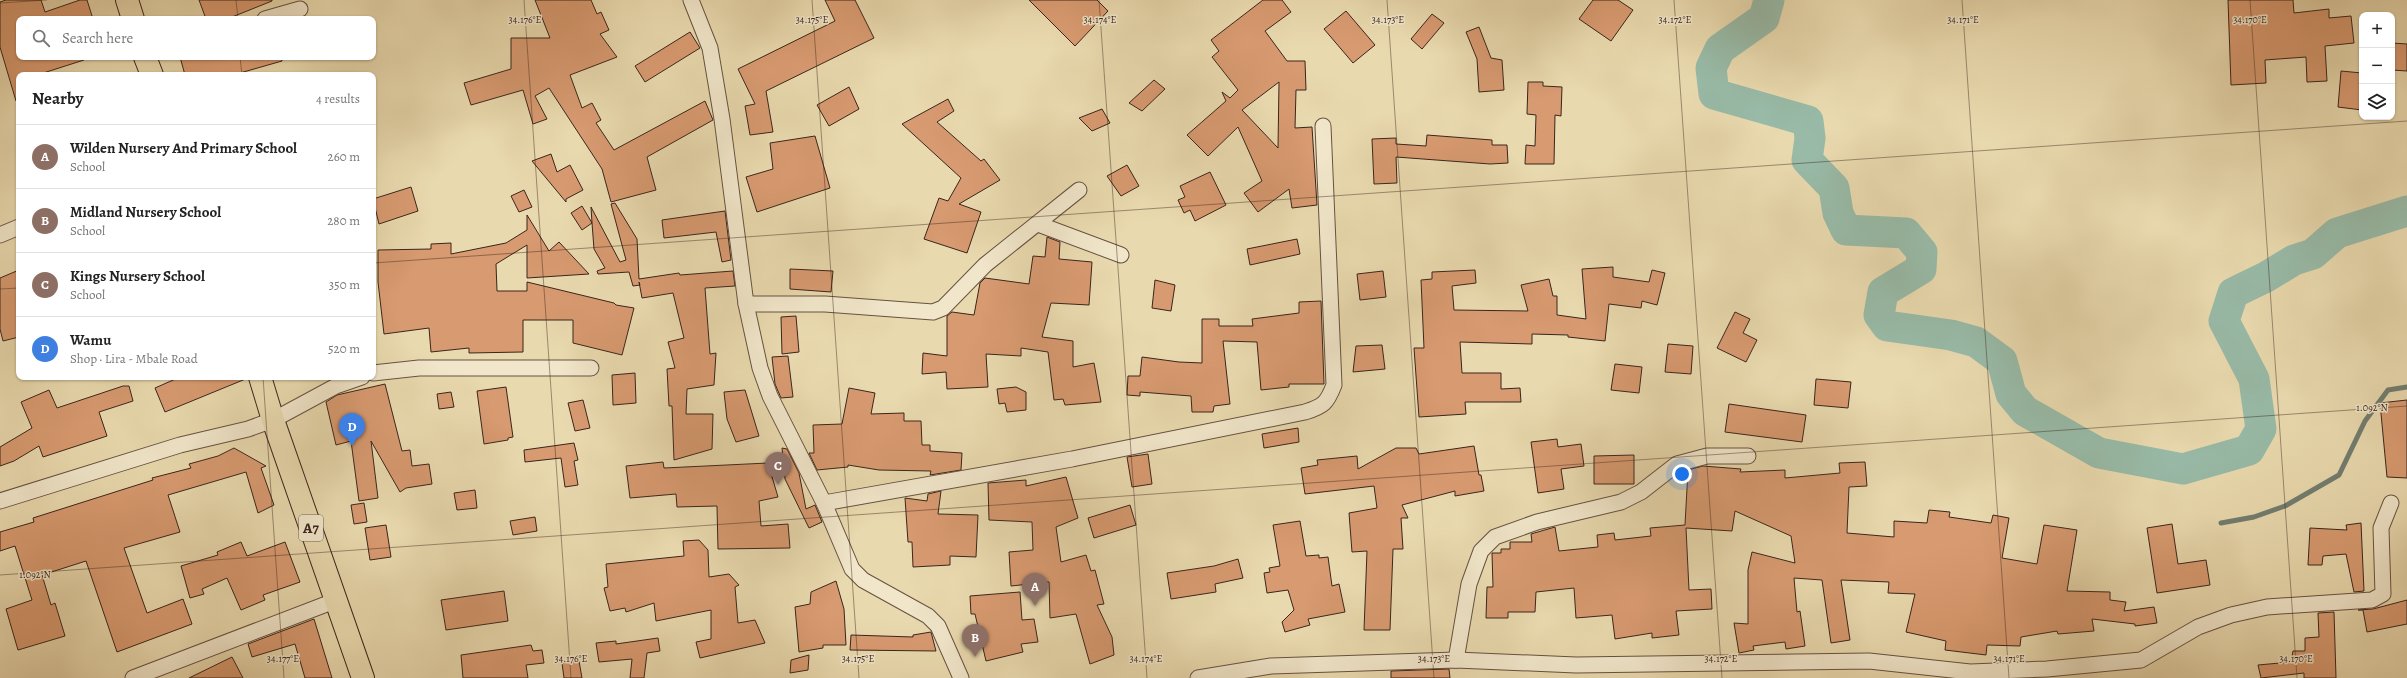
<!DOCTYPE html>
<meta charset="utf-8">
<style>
body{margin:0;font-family:Alegreya,serif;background:#f6f6f6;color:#222}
.controls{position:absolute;right:12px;top:12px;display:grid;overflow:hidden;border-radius:8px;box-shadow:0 1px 3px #0004}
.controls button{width:36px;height:36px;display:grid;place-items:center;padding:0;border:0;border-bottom:1px solid #e0e0e0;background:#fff;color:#222;font:20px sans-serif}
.you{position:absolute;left:1682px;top:474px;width:14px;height:14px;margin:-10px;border:3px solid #fff;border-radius:50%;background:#1a73e8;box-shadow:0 0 0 6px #1a73e833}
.badge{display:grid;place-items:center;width:26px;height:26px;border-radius:50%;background:#8f2418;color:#fff;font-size:13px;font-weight:700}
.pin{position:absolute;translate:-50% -33px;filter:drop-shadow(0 1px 2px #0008)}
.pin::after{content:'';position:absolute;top:21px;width:14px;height:12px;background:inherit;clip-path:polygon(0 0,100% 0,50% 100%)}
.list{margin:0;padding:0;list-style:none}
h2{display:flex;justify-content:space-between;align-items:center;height:52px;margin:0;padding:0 16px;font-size:17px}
h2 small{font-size:13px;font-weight:400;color:#767676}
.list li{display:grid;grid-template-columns:26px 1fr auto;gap:12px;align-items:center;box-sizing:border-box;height:64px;padding:0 16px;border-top:1px solid #e0e0e0}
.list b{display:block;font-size:15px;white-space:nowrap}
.list p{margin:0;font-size:13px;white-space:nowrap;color:#767676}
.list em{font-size:13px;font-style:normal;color:#767676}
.icon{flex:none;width:22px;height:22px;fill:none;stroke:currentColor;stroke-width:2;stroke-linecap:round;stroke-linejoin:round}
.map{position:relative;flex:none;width:2407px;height:678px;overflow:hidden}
.search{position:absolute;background:#fff;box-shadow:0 1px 3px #0004;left:16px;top:16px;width:360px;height:44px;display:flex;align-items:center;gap:10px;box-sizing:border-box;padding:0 14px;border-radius:8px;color:#767676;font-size:15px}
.panel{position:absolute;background:#fff;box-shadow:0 1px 3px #0004;left:16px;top:72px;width:360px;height:308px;border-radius:8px}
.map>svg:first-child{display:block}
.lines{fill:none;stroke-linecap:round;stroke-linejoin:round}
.stream{stroke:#727e70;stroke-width:5}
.river{stroke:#98baa7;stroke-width:31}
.building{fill:#d89a70;stroke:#3a251d;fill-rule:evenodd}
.street-casing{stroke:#665241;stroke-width:17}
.primary-casing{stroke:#3a251d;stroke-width:24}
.street{stroke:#f1e6ca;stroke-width:15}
.primary{stroke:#e9d9ae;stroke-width:22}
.ticks{fill:none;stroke:#3a251d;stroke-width:1;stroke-opacity:0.45}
.labels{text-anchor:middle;stroke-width:3;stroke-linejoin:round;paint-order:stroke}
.shield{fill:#f1e6ca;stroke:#715f51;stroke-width:1}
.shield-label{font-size:15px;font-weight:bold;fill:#3a251d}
.ticks-label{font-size:10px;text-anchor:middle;fill:#3a251d;stroke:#f1e6ca;stroke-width:3;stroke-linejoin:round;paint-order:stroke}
</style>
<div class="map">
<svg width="2407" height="678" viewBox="0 0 2407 678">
<rect width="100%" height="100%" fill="#e9d9ae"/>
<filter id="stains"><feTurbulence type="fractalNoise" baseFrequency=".005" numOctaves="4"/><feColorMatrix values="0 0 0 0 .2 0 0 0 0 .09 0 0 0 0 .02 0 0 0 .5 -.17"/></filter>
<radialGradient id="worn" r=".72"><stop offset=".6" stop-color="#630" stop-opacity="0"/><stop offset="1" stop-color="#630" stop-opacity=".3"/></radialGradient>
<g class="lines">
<!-- stream -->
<path class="stream" d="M2221,523L2254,517L2285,506L2339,475L2365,421L2388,390L2407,387"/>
<!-- river -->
<path class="river" d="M1769,0L1764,18L1720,49L1711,68L1714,94L1808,121L1810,138L1807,160L1834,188L1838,213L1846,230L1906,233L1922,252L1921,269L1883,292L1879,315L1887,326L1951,335L1976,342L2002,361L2011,394L2025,411L2099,453L2183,469L2249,450L2261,429L2254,379L2224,321L2233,293L2266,277L2294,260L2313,254L2337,233L2407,211"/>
</g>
<!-- building -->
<g class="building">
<path d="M6,0H41L45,12L80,0H87L93,19H19V57H84V60L37,75H19V101H16L0,47V2Z"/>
<path d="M199,0H272V1L227,19H206Z"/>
<path d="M535,0H591L597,14L601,12L609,30L600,34L617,57L570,75L582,108L592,103L601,120L596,123L614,150L705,101L713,120L647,157L656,190L611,202L602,169L549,88L535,96L547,119L533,124L523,90L471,105L464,83L511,69V38H550Z"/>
<path d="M825,0H855L874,38L766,91L773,132L750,135L745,106L755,104L738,69L835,21Z"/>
<path d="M1029,0H1097L1108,11L1075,46Z"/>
<path d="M1263,0H1282L1291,12L1265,31L1287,61H1305L1306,90H1296L1295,128L1312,127L1317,205L1292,208L1289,189L1258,212L1244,193L1262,181L1238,127L1208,156L1187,135L1226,101L1222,92L1230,98L1238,90L1212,57L1219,51L1211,40ZM1279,82L1278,148L1242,110Z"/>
<path d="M1593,0H1618L1633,10L1611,41L1579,19Z"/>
<path d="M2228,0H2293L2294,13L2329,9V18L2351,16L2354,43L2325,46L2327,81L2307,82L2306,57L2265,60L2266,83L2231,85Z"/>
<path d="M1346,11L1375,45L1353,63L1324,29Z"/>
<path d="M1432,14L1444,23L1422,49L1411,39Z"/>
<path d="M1479,27L1491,58L1502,60L1504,90L1479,92L1477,59L1466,32Z"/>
<path d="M690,32L700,48L645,82L635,66Z"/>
<path d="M2392,43L2407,44V71L2392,70Z"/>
<path d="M180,57H281L282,61L233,75H185Z"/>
<path d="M2341,71L2362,73V110L2338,107Z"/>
<path d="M1154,80L1165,89L1142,111L1129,103Z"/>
<path d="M1528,82H1543V86L1562,87L1561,116L1555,115L1554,164H1525L1526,145L1535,146L1536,115L1527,114Z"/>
<path d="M849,87L859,109L829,126L817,105Z"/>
<path d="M948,99L954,111L937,122L981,161L984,159L1000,180L959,204L981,212L967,253L924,239L939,198L948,201L961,178L902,124Z"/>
<path d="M1102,109L1110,123L1092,131L1079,118Z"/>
<path d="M1427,135L1492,140V145H1507L1508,163L1490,164L1396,157L1397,183L1374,184L1372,139L1396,138V144L1426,146Z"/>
<path d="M815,136L830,188L757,212L746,177L773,169L770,143Z"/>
<path d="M551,154L557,172L570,165L583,190L566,199V202L532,161Z"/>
<path d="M1127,165L1139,186L1121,196L1107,176Z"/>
<path d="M1210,172L1226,205L1195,221L1190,210L1184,213L1178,200L1185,197L1180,186Z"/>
<path d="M411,187L418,211L379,224L373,199Z"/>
<path d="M524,190L532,207L519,212L511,196Z"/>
<path d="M615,203L637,239L639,279L679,273L680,275L733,271L735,286L705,288L710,354L716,353L714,385L687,389L686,414H713L712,449L674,460L672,406H669L667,369L675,368L668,342L684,338L673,293L642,298L639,282L640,285L633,286L629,272L598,274L597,271L605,268L594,249L592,223L582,230L571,213L582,206L592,223L591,207L620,262L626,260L611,204Z"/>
<path d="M725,211L731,260L722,262L716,232L664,238L662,220Z"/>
<path d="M527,215L549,251L559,242L589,274L527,278V245L496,264L497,291H527V282L614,303L616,305L634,308L622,355L573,343V320H523V352L469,353V348L431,352L429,328L384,334L378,282V250L431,249V244L451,243V254L506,243L527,230Z"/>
<path d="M1047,237L1060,242L1059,259L1092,262L1089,305L1051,303L1042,337L1073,341V367L1094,363L1101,402L1065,405L1063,399L1054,400L1048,352L1021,348V356L986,354L988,387L947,389L946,372L922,374L923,353L947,356V316L952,312L974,315L980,283L985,278L1029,284L1033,256L1045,257Z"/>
<path d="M1297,239L1300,254L1250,265L1247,249Z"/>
<path d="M1613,267V277L1649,282L1652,270L1665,273L1657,305L1642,301L1641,308L1609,304L1605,341L1568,337V335L1532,334V344L1460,342L1462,373H1501V389L1520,388L1521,402H1465L1466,414L1419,417L1414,348H1424L1421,280L1432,279V272L1475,270L1476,283L1452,286L1454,310L1528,311L1521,285L1549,279L1553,296H1557V315L1586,319L1582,269Z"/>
<path d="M790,269L833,271L831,292L790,289Z"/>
<path d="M19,270V337L3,341L0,329V278Z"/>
<path d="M1383,271L1386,297L1360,300L1357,274Z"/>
<path d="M1155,280L1175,285L1171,311L1152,308Z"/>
<path d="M1321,301L1324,384H1289V387L1261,390L1257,342L1223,341L1230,404L1214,406L1213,412H1192L1191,396L1140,392V396L1127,395L1128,376H1140L1142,357L1179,362L1202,363V319H1219V326H1253L1252,319L1299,313V302Z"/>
<path d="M1735,312L1750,319L1743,333L1757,340L1746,362L1717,348Z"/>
<path d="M796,316L799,352L782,354L781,317Z"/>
<path d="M1668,344L1693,346L1691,374L1665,372Z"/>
<path d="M1382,345L1385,369L1353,372L1356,346Z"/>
<path d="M788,356L793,397L781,398L775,384L772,357Z"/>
<path d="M1615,364L1642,367L1639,393L1611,390Z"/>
<path d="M635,373L636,403L613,405L612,375Z"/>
<path d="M180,377H248V378L165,412L155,388Z"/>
<path d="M1816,379L1851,382L1848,408L1814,405Z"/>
<path d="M385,384L402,451L410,450L412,466L429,464L432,484L406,488L400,492L371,441L378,498L359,501L351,441L336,445L326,402L337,395Z"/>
<path d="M123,386H129L133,401L99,412L107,436L43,457L39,446L14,461L0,466V447L32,428L21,402L49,390L57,408Z"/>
<path d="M506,387L513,437L508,438V440L484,444L477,391Z"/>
<path d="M1016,387L1026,392V410L1007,412L1005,403L999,404L997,389Z"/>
<path d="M849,388L875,393L871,414L904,413V421H921L922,445H930V451L962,453L961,470L930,475L931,471L879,470L848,465V467L817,470L809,453H814L813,425L842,424Z"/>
<path d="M745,390L759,436L736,442L727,419L724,392Z"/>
<path d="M451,392L454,407L439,409L437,394Z"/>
<path d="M583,400L590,428L575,431L568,403Z"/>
<path d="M2407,400V478L2387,477L2380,403Z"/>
<path d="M1729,404L1806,415L1802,442L1725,432Z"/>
<path d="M1298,428L1299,442L1264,448L1262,434Z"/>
<path d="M1557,439L1558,447L1581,444L1584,466L1561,469L1564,489L1538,493L1531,442Z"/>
<path d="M574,443L578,460L574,461L578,485L565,487L561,458L525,462L524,450Z"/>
<path d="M1474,446L1479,475H1481L1484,491L1455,496V491L1402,505L1408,518H1401L1403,549H1393L1390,630H1364L1367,551L1352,552L1349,513L1377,508L1374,486L1305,494L1301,468L1318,465L1317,460L1357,456L1358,469L1396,448H1416L1419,454Z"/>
<path d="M234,448L266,466L261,468L274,505L258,513L246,472L168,495L180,532L124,548L147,613L183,599L192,624L117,652L86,561L42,575L51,605L55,603L65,636L18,650L6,609L32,600L15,546L0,551V532L34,522L33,518L153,480L152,478L191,468L189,464L218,456Z"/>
<path d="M782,448L787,449L799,473L806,509L815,505L822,522L809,528L785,479Z"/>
<path d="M1148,454L1152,484L1132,487L1127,457Z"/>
<path d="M1634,455V484H1594V456Z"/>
<path d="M663,462L664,468L768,463L778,497L759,501L761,526L788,524L790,548L718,549L717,506L677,507L676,494L630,498L626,466Z"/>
<path d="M1865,462L1867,486L1849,487L1847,533L1894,537V521L1927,523L1929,510L1950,512L1949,517L1991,523L1993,515L2009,518L2002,558L2037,564L2044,525L2077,530L2067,591L2110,592V600L2126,602L2124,611L2154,607L2157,623L2135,626V624L2092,619L2094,631L2058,634L2057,631L2021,637L2020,646L1987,645L1986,655L1945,650L1946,641L1906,632L1915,594L1888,593L1889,582L1841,580L1850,640L1831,643L1822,580L1794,578L1797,612L1800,611L1805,646L1786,649L1785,642L1753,646L1754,650L1739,653L1734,623L1748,624V570L1752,552L1795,563L1791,536L1735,511L1732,531L1686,528L1689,590L1711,589L1712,609L1676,611L1679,635L1652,638V633L1615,639L1612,615L1576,618L1574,588L1536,592L1535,612H1508V618H1486L1487,587H1493L1492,553H1501V549H1510V542H1532L1531,534L1555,527L1559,551L1598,547L1597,535L1614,533L1615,540L1651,536L1650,528L1685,525L1688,470L1703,466L1741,469L1740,472L1785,470V478L1840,473L1839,463Z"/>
<path d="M1066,477L1078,518L1056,527L1061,562L1086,555L1091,571L1095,570L1104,604L1097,605L1112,637L1114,655L1090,664L1076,614L1050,618L1049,582L1011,586L1009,552L1033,550L1032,522L989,520L988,483L1026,480V486Z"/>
<path d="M475,490L477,508L457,510L454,493Z"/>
<path d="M941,491L938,514L978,515L976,557L950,556V565L913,567L912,542H908L905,498L927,501L928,494Z"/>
<path d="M364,503L367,522L354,524L351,505Z"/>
<path d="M1130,505L1136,525L1094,538L1088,518Z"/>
<path d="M535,517L537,531L513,535L510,521Z"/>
<path d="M1300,521L1306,556L1319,555V558L1328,557L1332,586L1339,584L1345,612L1308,619L1310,625L1285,632L1282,622L1294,610L1288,590L1267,593L1264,573L1270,572L1269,568L1280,566L1273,525Z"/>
<path d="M2361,523L2364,591L2354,592L2346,554L2323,556L2322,565H2308L2310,528L2347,530L2346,525Z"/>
<path d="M2172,524L2178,564L2206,560L2210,585L2157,593L2147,528Z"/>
<path d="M386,525L391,557L370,560L365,528Z"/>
<path d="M699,540L708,550L709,577L729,574L739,585L735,587L738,623L755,620L765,643L700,658L696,642L711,639V610L656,621L654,603L626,612L625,608L610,611L604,588L608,587L606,564L684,556L683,541Z"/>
<path d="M241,542L247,556L285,542L300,582L263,595L265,600L241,610L227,578L202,589L204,594L190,598L181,566L218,555L217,552Z"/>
<path d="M1238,559L1243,578L1215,584L1216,592L1171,599L1167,573L1214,566Z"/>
<path d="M836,581L844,609L846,645H823V648L799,652L795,607L810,604L811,592Z"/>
<path d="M504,591L508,621L446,630L441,600Z"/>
<path d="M1020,592L1022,620L1034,619L1038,642L1021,644L1023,652L986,661L975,614H971L970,596Z"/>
<path d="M2407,600V624L2367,632L2363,610H2358L2373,609Z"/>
<path d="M2334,612L2336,678H2304V673L2261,678L2258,665L2291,662L2293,651H2305V638L2319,637L2318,613Z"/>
<path d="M314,619L332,678H305L295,644L252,657L248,644Z"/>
<path d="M931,632L936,651L850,650L851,635L913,637V635Z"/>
<path d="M658,638L660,651L647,653L644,678H630L632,659L599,662L596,643L616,641V644Z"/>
<path d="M531,645L533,651L542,650L544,663L526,665L528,678H463L461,655Z"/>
<path d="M809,655L808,670L790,673L791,660Z"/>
<path d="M232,657L243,678H189Z"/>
<path d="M579,661L582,678H564L562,663Z"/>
<path d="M1449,669L1450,678H1391V671Z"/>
</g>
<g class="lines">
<!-- street casing -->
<g class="street-casing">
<g id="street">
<path d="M691,0L710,48L722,119L746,304L760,368L770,396L824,503L852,569L863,580L928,616L938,626L961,678"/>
<path d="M265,19L300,9"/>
<path d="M1038,224L1121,255"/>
<path d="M0,235L19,227"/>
<path d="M746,304H825L933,312L943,308L985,265L1079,190"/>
<path d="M373,373L419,368H591"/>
<path d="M0,501L180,445L248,429L273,420L336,386L362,377"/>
<path d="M824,503L1072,459L1305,412C1324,406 1327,403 1334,385L1323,126"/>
<path d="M1456,660L1469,584L1481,551L1495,537L1537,522L1621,502L1641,492L1677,464L1707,456H1748"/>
<path d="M133,678L337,600"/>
<path d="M1198,678L1271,666L1456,660L1576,665L1869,661L1970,672L2047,669L2141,660L2198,627L2231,615L2267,607L2372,600L2383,594L2381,528L2391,503"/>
</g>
</g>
<!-- primary casing -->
<g class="primary-casing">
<g id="primary">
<path d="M127,0L133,19"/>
<path d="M145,57L152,75"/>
<path d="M260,377L273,420L363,678"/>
</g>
</g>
<!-- street -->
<use href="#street" class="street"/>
<!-- primary -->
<use href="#primary" class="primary"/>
</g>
<!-- ticks -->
<path class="ticks" d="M236,0L238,19M524,0L571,678M812,0L859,678M1099,0L1147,678M1387,0L1434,678M1674,0L1722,678M1962,0L2009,678M2250,0L2297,678M0,3L47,0M240,57L242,75M373,263L2407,121M0,289L19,288M263,377L284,678M0,575L2407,406"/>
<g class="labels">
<!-- shield labels -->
<rect class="shield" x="299" y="515" width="24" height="26" rx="3"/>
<g class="shield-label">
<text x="311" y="533">A7</text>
</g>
</g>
<g class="ticks-label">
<text x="525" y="23">34.176°E</text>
<text x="812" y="23">34.175°E</text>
<text x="1100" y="23">34.174°E</text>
<text x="1388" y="23">34.173°E</text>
<text x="1675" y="23">34.172°E</text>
<text x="1963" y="23">34.171°E</text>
<text x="2250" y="23">34.170°E</text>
<text x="2372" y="411">1.092°N</text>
<text x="35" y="578">1.092°N</text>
<text x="283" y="662">34.177°E</text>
<text x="571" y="662">34.176°E</text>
<text x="858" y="662">34.175°E</text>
<text x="1146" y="662">34.174°E</text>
<text x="1434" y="662">34.173°E</text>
<text x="1721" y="662">34.172°E</text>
<text x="2009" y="662">34.171°E</text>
<text x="2296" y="662">34.170°E</text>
</g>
<rect width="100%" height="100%" filter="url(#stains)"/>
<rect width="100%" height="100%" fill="url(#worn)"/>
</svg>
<div class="controls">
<button>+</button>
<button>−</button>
<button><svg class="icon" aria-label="layers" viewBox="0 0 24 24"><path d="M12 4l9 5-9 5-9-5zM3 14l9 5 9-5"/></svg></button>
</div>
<div class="you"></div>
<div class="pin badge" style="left:1035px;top:606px;background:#8d6e63">A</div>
<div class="pin badge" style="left:975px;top:657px;background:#8d6e63">B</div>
<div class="pin badge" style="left:778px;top:485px;background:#8d6e63">C</div>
<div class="pin badge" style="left:352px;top:446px;background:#3f7fe0">D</div>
<div class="search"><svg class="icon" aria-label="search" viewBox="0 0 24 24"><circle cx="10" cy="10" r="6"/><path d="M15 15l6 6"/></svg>Search here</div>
<section class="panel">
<h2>Nearby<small>4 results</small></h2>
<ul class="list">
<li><span class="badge" style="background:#8d6e63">A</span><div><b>Wilden Nursery And Primary School</b><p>School</p></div><em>260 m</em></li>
<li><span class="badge" style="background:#8d6e63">B</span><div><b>Midland Nursery School</b><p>School</p></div><em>280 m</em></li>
<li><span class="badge" style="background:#8d6e63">C</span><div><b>Kings Nursery School</b><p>School</p></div><em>350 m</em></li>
<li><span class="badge" style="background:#3f7fe0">D</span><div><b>Wamu</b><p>Shop · Lira - Mbale Road</p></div><em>520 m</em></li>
</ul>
</section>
</div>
